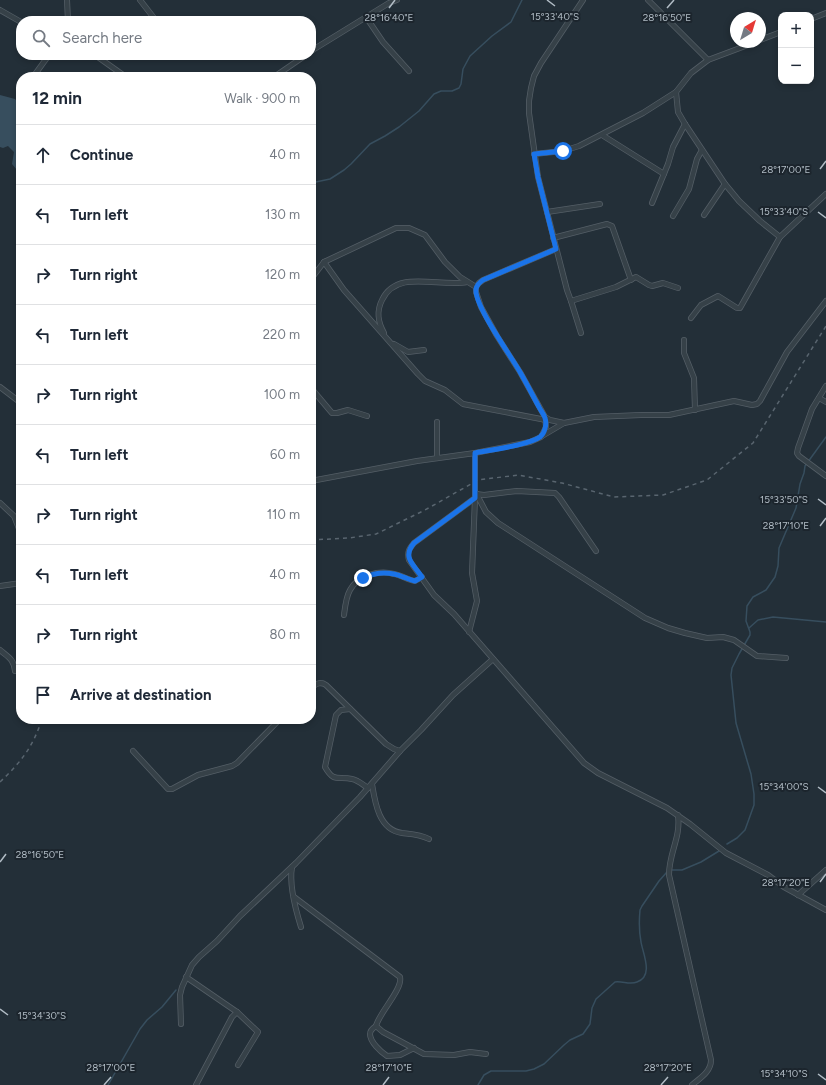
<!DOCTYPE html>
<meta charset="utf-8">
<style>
body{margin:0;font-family:Figtree,sans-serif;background:#f6f6f7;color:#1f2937}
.controls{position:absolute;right:12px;top:12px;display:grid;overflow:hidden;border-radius:8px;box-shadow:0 2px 6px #0003}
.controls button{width:36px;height:36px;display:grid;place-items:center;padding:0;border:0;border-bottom:1px solid #e0e1e3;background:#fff;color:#1f2937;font:20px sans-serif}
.compass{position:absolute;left:730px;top:12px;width:36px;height:36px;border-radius:50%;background:#fff;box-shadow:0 2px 6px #0003;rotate:38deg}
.stop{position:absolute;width:12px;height:12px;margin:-9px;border:3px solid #1a73e8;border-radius:50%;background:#fff}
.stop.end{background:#1a73e8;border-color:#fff;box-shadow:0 1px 4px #0008}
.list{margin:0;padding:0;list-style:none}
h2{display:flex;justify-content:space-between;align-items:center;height:52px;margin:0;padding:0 16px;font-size:17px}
h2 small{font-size:13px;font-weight:400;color:#747a83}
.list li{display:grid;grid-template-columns:26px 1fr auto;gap:12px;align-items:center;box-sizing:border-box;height:60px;padding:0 16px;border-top:1px solid #e0e1e3}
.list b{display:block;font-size:15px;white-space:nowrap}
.list em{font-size:13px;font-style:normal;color:#747a83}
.icon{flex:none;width:22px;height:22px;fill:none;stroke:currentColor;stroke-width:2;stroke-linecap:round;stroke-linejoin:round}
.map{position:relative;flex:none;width:826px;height:1085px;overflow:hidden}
.search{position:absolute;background:#fff;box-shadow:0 2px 6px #0003;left:16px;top:16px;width:300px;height:44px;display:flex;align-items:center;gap:10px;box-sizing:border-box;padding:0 14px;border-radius:16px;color:#747a83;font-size:15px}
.panel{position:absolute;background:#fff;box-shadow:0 2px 6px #0003;left:16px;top:72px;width:300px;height:652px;border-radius:16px}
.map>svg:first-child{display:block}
.water{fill:#374e5e}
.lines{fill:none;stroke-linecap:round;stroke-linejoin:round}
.stream{stroke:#374e5e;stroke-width:1.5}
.street-casing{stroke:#545e66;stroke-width:6}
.street{stroke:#364148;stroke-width:4.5}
.rail{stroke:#59656f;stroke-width:1.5;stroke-dasharray:4 4;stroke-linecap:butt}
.route{stroke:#1a73e8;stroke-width:5}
.ticks{fill:none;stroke:#b1bcc5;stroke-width:1.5}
.ticks-label{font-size:10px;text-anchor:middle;fill:#b1bcc5;stroke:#1c252d;stroke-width:4;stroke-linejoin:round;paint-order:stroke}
</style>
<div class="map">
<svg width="826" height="1085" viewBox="0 0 826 1085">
<rect width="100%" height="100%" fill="#232f38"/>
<!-- water -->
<path class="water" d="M0,95L15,99L21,106V169L17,170L12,164L14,152L8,146L3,148L0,147Z"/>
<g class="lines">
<!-- stream -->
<g class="stream">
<path d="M311,183L330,179L344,170L351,164L370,144L385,136L399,127L419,111L434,94L441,91H452L459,88L461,84L463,69L470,56L492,36L511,22L522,0"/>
<path d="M749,628L758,620L773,617L826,622"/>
<path d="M727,844L737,838L745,830L754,805V794L751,774L736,723L731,675L732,668L739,654L750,635V632L746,621L747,606L753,597L766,590L775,577L778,566L779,548L796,508L800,484L804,473L805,466L826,437"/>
<path d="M108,1085L140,1029L147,1020L162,1007L176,990"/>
<path d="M478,1085L484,1075L491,1071H526L534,1069L544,1064L564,1045L570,1040L583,1034L590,1024L592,1008L596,999L615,982C623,981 630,985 637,982C654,976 643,954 641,942C639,932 639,921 640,910L642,906L659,881L667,872L670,870H682L701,862L719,851"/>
</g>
<!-- street casing -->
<g class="street-casing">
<g id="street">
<path d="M67,0L68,21"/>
<path d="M140,0L154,18"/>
<path d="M583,0L541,63L534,76L531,88L529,101V113L538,177L567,290L571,301L616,287L636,277L649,285L652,286L663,283L678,288"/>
<path d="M648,0L708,60"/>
<path d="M0,10L21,22"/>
<path d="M366,17L383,42L409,71"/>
<path d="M811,19L826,13"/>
<path d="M760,40L781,32"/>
<path d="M756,42L708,60L691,73L676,92L678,112L685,124L725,184L739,201L760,221L780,237L826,194"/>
<path d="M311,51L389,3L397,0"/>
<path d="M95,55L126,77"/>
<path d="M33,77L49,55"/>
<path d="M274,77L306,55"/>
<path d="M602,135L664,174"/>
<path d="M534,154L563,151L579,146L643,113L676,92"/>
<path d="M652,203L668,164L673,147L685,124"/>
<path d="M547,212L600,204"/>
<path d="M704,215L725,184"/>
<path d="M673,216L689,189L697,159L702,150"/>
<path d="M553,238L607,224L612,226L631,280"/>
<path d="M324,262L344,290L418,374L425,381L445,390L463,404L546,420"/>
<path d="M311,279L324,262L396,228H409L425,235L445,262L460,277L476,287"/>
<path d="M571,301L581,333"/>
<path d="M691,318L701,305L718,296L737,308H740L780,237"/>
<path d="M384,333C378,322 376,312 382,300C397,268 440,288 467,282"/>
<path d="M684,340V353L694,378L695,410"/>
<path d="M394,344L408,352L424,350"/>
<path d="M826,386L812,409L798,448L797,453L799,456L826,476"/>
<path d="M0,387L21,403"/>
<path d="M311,388L332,413H337L348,410L367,416"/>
<path d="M819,398L826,402"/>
<path d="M545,417L550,420L564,423"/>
<path d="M437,422V458"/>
<path d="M542,436L564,423L594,417L641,415H669L734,401L752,405L757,404L760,401L787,352L826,301"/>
<path d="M311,481L417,461L475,453L530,442L541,437L546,427L545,417L520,372L497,336L481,307L476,292V287L479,283L483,280L556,249"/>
<path d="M476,493L486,512L498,523L645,618L668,628L685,633L707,638L723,637L734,640L757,656L786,658"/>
<path d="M476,494L484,495L517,491L555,493L559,497L596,551"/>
<path d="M475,498L414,543C409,549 407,552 409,560L434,595L454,614L584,763L598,773L667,808L690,824L726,853L768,875L784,887L826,910"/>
<path d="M0,503L14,516L21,534"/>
<path d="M0,586L21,583"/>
<path d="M344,615C345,607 346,597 350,590C358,575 379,570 394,574C401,575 408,580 415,581L422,577"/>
<path d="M469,632L477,601L472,573L475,498V453"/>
<path d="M0,650C8,657 14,659 15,671"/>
<path d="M311,688C316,684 320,681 326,685L386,744L394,749L400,751"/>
<path d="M350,709L341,710L336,715L325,767C334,783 338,776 352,779C358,780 363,785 368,788"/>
<path d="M252,719L278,721"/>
<path d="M133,751L168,789H172L198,775L232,766L237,763L280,719"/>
<path d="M372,784C375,803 379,830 402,833C412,834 420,834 429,839"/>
<path d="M678,815C681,838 669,852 669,875L711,1060C711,1072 700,1078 692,1085"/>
<path d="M292,867C289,884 296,911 301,927"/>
<path d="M798,895L826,870"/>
<path d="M294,897L400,977C403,989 379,1013 376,1026C373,1028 370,1031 370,1034C370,1042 381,1052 387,1056L400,1055L414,1048"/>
<path d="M186,977L237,1012L232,1017L196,1085"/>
<path d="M237,1012L258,1032L238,1065"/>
<path d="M181,1024L180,995L182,987L192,965L199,957L217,941L240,916L296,863L360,797L400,751L421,730L453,695L493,659"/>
<path d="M376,1026L383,1032L424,1054L454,1055L470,1052L486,1054"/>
</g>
</g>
<!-- street -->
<use href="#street" class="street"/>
<!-- rail -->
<g class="rail">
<path d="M311,540L349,538L376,534L425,510L478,480L518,475L562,483L614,497L663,495L707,480L753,443L826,326"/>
<path d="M0,782C21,762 33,747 42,719"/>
</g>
</g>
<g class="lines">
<!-- route -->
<path class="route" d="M363,578C376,572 389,571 403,577C407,578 410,580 415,581L422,577C413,564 402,557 414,543L475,498V453C490,450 529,445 540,437C545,433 547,424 545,418C544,414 541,411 539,407C533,396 527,384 520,372C511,356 474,305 476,289C477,284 480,282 483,280L556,249L538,177L534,154L563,151"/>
</g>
<!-- ticks -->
<path class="ticks" d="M547,0L555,6M389,8L395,0M667,8L674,0M820,169L826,161M818,212L826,218M818,499L826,505M820,526L826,518M818,787L826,793M0,862L6,854M820,882L826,874M0,1009L8,1015M818,1074L826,1080M104,1085L111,1077M383,1085L389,1077M661,1085L668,1077"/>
<g class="ticks-label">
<text x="555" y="20">15°33'40"S</text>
<text x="389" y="21">28°16'40"E</text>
<text x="667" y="21">28°16'50"E</text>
<text x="786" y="173">28°17'00"E</text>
<text x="784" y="215">15°33'40"S</text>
<text x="784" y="503">15°33'50"S</text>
<text x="786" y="529">28°17'10"E</text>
<text x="784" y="790">15°34'00"S</text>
<text x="40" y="858">28°16'50"E</text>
<text x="786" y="886">28°17'20"E</text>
<text x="42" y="1019">15°34'30"S</text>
<text x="111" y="1071">28°17'00"E</text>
<text x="389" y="1071">28°17'10"E</text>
<text x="668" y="1071">28°17'20"E</text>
<text x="784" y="1077">15°34'10"S</text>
</g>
</svg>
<div class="controls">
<button>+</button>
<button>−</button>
</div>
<svg class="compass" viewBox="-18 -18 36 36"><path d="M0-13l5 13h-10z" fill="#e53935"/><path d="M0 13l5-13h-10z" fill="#747a83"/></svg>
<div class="stop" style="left:563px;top:151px"></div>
<div class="stop end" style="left:363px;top:578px"></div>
<div class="search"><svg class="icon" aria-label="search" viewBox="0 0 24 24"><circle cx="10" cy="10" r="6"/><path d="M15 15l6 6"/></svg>Search here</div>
<section class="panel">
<h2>12 min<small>Walk · 900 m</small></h2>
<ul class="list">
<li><svg class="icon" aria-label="ahead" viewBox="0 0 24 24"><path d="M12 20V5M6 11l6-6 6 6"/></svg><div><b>Continue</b></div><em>40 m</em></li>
<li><svg class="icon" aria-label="left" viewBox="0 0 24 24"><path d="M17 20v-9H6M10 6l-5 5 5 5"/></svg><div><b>Turn left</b></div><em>130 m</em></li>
<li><svg class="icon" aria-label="right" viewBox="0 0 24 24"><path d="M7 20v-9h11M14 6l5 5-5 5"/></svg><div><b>Turn right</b></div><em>120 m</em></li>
<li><svg class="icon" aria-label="left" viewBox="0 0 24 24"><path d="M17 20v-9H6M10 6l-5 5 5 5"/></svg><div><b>Turn left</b></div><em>220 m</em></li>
<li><svg class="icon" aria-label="right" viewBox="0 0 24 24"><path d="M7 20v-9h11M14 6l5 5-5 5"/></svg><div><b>Turn right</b></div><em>100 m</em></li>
<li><svg class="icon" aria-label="left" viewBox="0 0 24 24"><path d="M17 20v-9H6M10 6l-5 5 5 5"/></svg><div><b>Turn left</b></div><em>60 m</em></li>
<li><svg class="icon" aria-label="right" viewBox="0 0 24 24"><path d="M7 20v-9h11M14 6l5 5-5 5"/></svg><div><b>Turn right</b></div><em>110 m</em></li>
<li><svg class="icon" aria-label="left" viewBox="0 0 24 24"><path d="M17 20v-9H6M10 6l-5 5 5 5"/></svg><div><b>Turn left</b></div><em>40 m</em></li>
<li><svg class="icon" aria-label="right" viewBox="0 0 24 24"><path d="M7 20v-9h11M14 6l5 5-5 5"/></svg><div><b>Turn right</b></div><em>80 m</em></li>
<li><svg class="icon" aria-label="arrive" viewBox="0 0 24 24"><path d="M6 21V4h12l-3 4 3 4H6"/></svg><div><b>Arrive at destination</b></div></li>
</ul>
</section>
</div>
